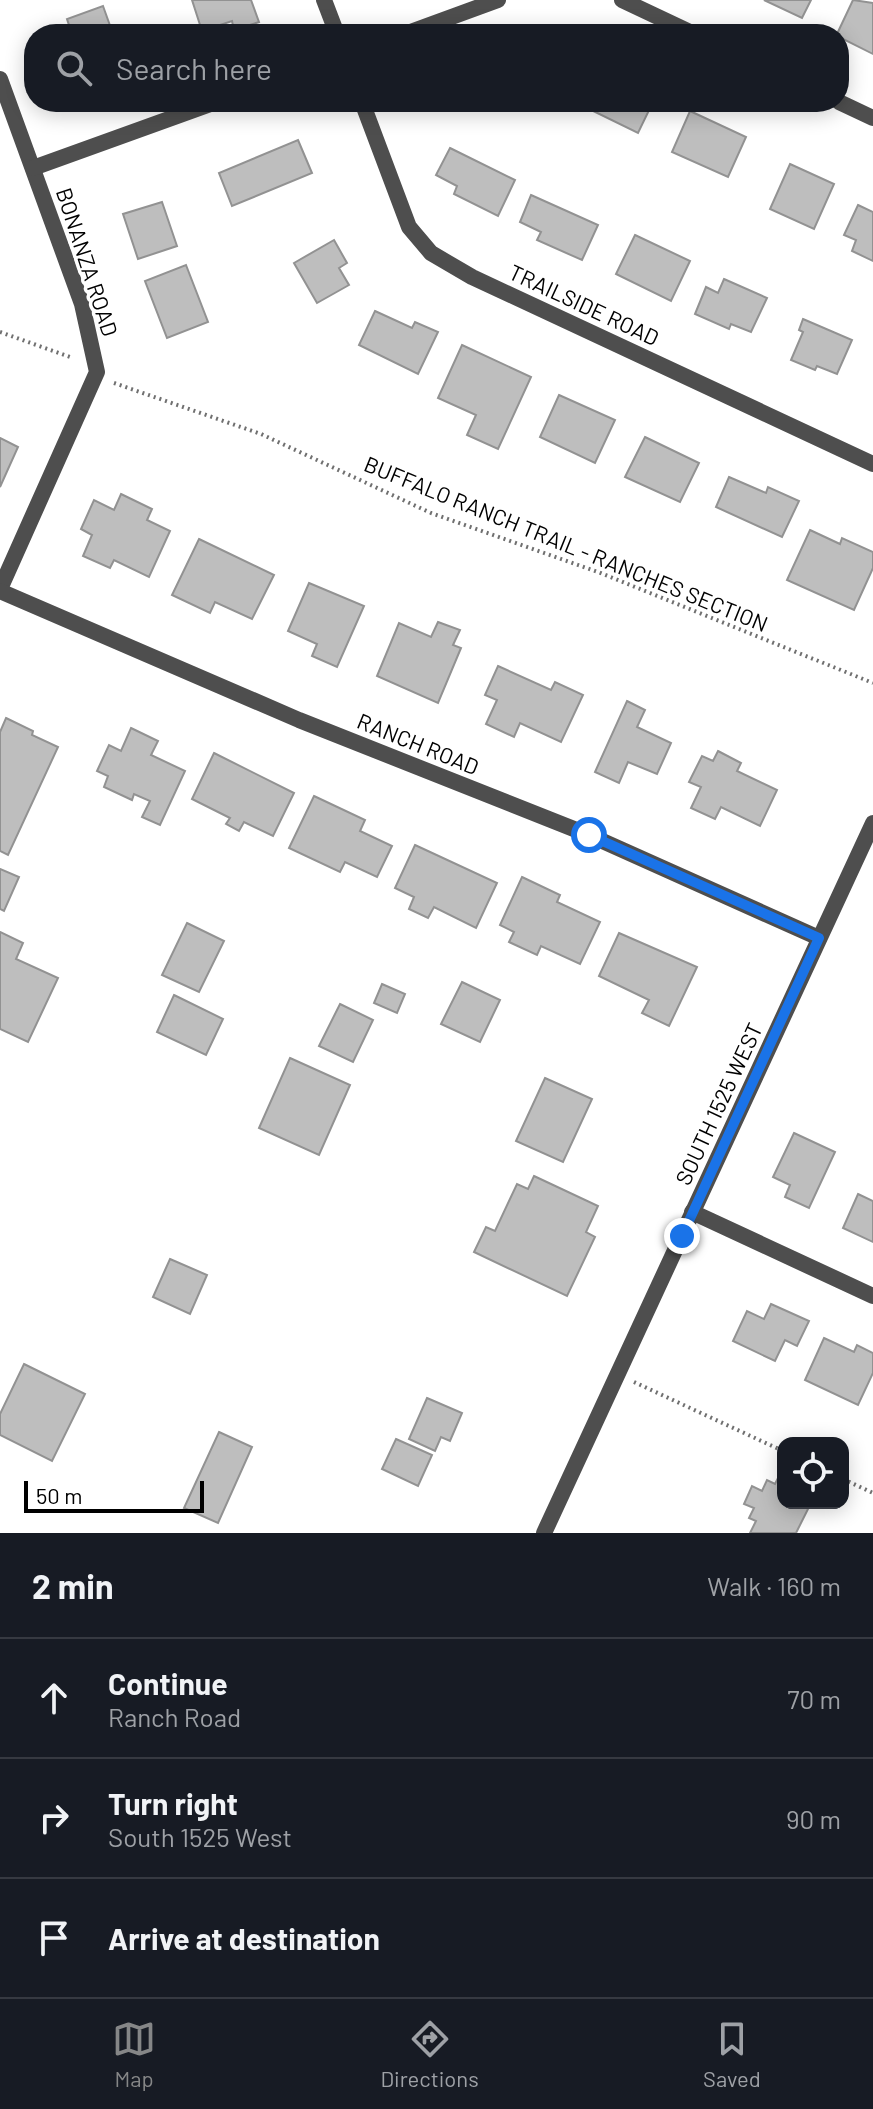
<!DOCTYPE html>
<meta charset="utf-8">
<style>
body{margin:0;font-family:Barlow,sans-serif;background:#242831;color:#f1f3f6}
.controls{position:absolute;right:24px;bottom:24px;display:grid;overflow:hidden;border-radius:16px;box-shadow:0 4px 20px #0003}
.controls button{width:72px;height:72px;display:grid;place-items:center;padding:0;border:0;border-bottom:2px solid #363941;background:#171b24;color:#f1f3f6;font:40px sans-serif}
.scale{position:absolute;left:24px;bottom:20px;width:180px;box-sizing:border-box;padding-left:8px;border:4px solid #000;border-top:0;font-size:22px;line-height:28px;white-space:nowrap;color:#000;-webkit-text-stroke:6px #fff;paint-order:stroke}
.stop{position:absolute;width:24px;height:24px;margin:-18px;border:6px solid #1a73e8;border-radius:50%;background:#fff}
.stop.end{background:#1a73e8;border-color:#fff;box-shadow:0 2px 8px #0008}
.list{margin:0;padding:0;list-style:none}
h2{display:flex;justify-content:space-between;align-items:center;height:104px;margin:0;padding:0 32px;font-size:34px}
h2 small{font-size:26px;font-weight:400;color:#9ea1a6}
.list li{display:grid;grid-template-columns:52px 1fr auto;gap:24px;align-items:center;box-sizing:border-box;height:120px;padding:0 32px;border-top:2px solid #363941}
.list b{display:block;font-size:30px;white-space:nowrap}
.list p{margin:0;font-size:26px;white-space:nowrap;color:#9ea1a6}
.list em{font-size:26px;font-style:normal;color:#9ea1a6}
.icon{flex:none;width:44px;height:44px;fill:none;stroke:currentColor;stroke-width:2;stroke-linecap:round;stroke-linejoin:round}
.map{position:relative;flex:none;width:873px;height:1533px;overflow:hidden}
.search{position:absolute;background:#171b24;box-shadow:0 4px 20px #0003;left:24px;right:24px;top:24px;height:88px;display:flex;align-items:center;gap:20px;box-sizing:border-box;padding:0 28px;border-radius:32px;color:#9ea1a6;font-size:30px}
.sheet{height:464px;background:#171b24}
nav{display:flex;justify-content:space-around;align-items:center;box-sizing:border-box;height:112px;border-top:2px solid #363941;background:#171b24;font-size:22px;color:#9ea1a6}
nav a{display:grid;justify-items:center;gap:4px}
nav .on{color:#858687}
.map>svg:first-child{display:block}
.building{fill:#bebebe;stroke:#929292;stroke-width:2}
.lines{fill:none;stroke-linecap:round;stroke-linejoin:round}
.path{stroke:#707070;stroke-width:4;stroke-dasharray:2 4;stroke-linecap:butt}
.street{stroke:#4e4e4e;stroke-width:16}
.route{stroke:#1a73e8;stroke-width:10}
.labels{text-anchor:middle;stroke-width:7;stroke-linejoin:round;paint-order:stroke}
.street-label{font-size:22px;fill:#000;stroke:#fff}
</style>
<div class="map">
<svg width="873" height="1533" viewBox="0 0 873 1533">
<rect width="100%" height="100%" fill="#fff"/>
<!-- building -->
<g class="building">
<path d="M192,0H251L259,22L234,30L232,21L202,31Z"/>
<path d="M764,0H811L802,18Z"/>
<path d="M853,0L873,3V54L839,37L837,34Z"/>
<path d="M103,6L113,34H72L67,19Z"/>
<path d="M583,102H653L638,133L581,105Z"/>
<path d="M690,111L746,137L728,177L672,152Z"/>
<path d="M298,140L312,173L232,206L219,173Z"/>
<path d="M450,148L515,180L498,216L454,194L457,186L436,175Z"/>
<path d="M790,164L834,184L814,229L770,209Z"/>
<path d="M531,195L598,225L582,260L537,240L541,232L520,222Z"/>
<path d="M162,202L177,246L138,259L123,214Z"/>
<path d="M858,205L873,212V261L852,251L856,240L844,235Z"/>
<path d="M635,235L690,261L671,301L616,274Z"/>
<path d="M334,240L347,263L339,268L349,285L317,303L294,263Z"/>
<path d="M186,265L208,322L167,338L145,281Z"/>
<path d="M724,279L767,298L751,332L731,324L729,329L695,314L706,287L718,293Z"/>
<path d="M375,311L412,328L415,322L438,332L418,374L359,345Z"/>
<path d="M803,319L852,340L837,374L817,366L815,370L791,360L803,332L799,330Z"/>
<path d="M462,345L531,377L498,449L467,435L476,415L438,398Z"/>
<path d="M559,395L615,420L595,463L540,437Z"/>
<path d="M645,437L699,463L680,502L625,477Z"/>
<path d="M0,438L18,447L0,487Z"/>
<path d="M729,477L766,493L768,487L799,501L782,537L716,507Z"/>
<path d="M121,494L152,509L147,520L170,531L149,577L114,560L110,568L83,556L92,535L81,529L94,500L114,510Z"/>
<path d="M810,530L840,544L842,538L873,552V568L854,610L787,580Z"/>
<path d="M199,539L274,575L252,619L215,602L210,613L172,595Z"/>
<path d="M309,583L364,606L337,667L312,656L317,644L288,631Z"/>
<path d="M438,622L460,630L453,645L461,648L438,703L377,676L399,623L431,637Z"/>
<path d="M498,666L551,690L555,682L583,695L561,742L520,723L514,737L486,724L497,700L485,695Z"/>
<path d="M627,701L645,710L637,727L671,743L657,774L628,762L619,783L595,772Z"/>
<path d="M6,718L33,731L32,735L58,747L8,855L0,851V732Z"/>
<path d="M131,728L158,741L151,755L185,771L160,825L142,817L150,801L134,794L132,800L104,787L108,776L97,771L109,745L121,751Z"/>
<path d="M718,751L741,763L737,771L777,790L760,826L721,807L715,819L691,808L701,787L689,782L702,756L713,761Z"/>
<path d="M214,753L294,793L273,836L244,822L239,831L226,824L230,818L192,799Z"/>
<path d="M314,796L365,820L360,831L392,846L377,877L345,862L340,872L289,848Z"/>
<path d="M415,845L497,883L476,928L434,907L428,918L409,909L414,897L395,888Z"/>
<path d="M0,869L19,877L4,911L0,909Z"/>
<path d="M522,877L560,895L557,902L600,922L580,964L541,946L537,955L509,942L514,932L500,925Z"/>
<path d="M187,923L224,941L199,992L162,975Z"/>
<path d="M0,932L23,943L16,959L58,978L28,1042L0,1029Z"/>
<path d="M619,933L697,967L669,1026L642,1013L649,1000L599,976Z"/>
<path d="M462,982L500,1000L480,1042L441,1024Z"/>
<path d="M382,984L405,994L397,1013L374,1003Z"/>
<path d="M174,995L223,1019L206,1055L157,1032Z"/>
<path d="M340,1004L373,1020L353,1062L319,1046Z"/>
<path d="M290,1058L350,1085L319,1155L259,1128Z"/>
<path d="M545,1078L592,1099L563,1162L516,1141Z"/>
<path d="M794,1133L835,1152L809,1208L785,1197L790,1185L773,1177Z"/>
<path d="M534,1176L598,1206L586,1232L595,1237L567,1296L474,1252L486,1227L495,1231L517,1184L528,1189Z"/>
<path d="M858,1194L873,1201V1242L843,1228Z"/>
<path d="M170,1259L207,1275L190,1314L153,1297Z"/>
<path d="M771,1304L809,1321L797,1346L785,1340L775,1361L733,1341L747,1311L764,1319Z"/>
<path d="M824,1338L854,1352L857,1345L873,1353V1373L858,1405L805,1380Z"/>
<path d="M24,1364L85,1394L52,1461L0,1435V1414Z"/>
<path d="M427,1398L462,1413L450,1441L441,1437L435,1451L409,1439Z"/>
<path d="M219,1432L252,1447L218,1523L184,1508Z"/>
<path d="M396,1439L432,1455L418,1486L382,1469Z"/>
<path d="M781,1472L783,1473V1503H811L796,1533H750L756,1521L749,1518L754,1508L744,1504L752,1486L762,1491L767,1480L775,1484Z"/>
</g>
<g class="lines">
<!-- path -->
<g class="path">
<path d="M0,332L73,358"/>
<path d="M114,383L261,434L431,513L598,572L873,683"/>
<path d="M634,1382L783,1451"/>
<path d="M843,1479L873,1493"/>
</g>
<!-- street -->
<g class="street">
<path d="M324,0L337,34"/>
<path d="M622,0L694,34"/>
<path d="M405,34L498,0"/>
<path d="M0,79L82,304L97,372L0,589"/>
<path d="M362,102L409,227L431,253L472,277L873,464"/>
<path d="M839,102L873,118"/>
<path d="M33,168L216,102"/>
<path d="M0,591L299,720L589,835L819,938"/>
<path d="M692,1212L873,1296"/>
<path d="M544,1533L873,823"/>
</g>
</g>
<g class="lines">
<!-- route -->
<path class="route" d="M589,835L819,938L682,1236"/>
</g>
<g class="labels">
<!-- street labels -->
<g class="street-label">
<text transform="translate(87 262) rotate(72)" y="8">BONANZA ROAD</text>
<text transform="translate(584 305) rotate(25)" y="8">TRAILSIDE ROAD</text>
<text transform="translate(566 544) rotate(22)" y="8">BUFFALO RANCH TRAIL - RANCHES SECTION</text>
<text transform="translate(418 744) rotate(22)" y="8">RANCH ROAD</text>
<text transform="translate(719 1104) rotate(-65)" y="8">SOUTH 1525 WEST</text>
</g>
</g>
</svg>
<div class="controls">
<button><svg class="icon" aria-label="locate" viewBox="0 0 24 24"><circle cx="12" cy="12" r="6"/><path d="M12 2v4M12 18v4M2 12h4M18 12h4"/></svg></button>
</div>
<div class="scale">50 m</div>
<div class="stop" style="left:589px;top:835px"></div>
<div class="stop end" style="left:682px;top:1236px"></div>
<div class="search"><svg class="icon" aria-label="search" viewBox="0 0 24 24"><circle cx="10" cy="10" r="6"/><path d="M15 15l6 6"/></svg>Search here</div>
</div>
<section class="sheet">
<h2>2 min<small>Walk · 160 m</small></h2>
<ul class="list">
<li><svg class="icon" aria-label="ahead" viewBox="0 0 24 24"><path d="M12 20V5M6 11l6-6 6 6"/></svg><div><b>Continue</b><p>Ranch Road</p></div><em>70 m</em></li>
<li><svg class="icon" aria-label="right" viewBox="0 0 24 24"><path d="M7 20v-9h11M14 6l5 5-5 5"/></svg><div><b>Turn right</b><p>South 1525 West</p></div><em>90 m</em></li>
<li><svg class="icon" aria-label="arrive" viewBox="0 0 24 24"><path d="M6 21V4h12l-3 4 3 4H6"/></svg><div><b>Arrive at destination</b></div></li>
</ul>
</section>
<nav>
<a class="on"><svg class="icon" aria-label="map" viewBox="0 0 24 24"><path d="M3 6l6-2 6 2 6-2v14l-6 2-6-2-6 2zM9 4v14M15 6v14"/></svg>Map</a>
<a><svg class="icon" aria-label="directions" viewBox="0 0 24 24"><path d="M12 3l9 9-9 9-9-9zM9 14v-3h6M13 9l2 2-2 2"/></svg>Directions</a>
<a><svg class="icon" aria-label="saved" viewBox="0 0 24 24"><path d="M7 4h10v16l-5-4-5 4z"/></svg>Saved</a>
</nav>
